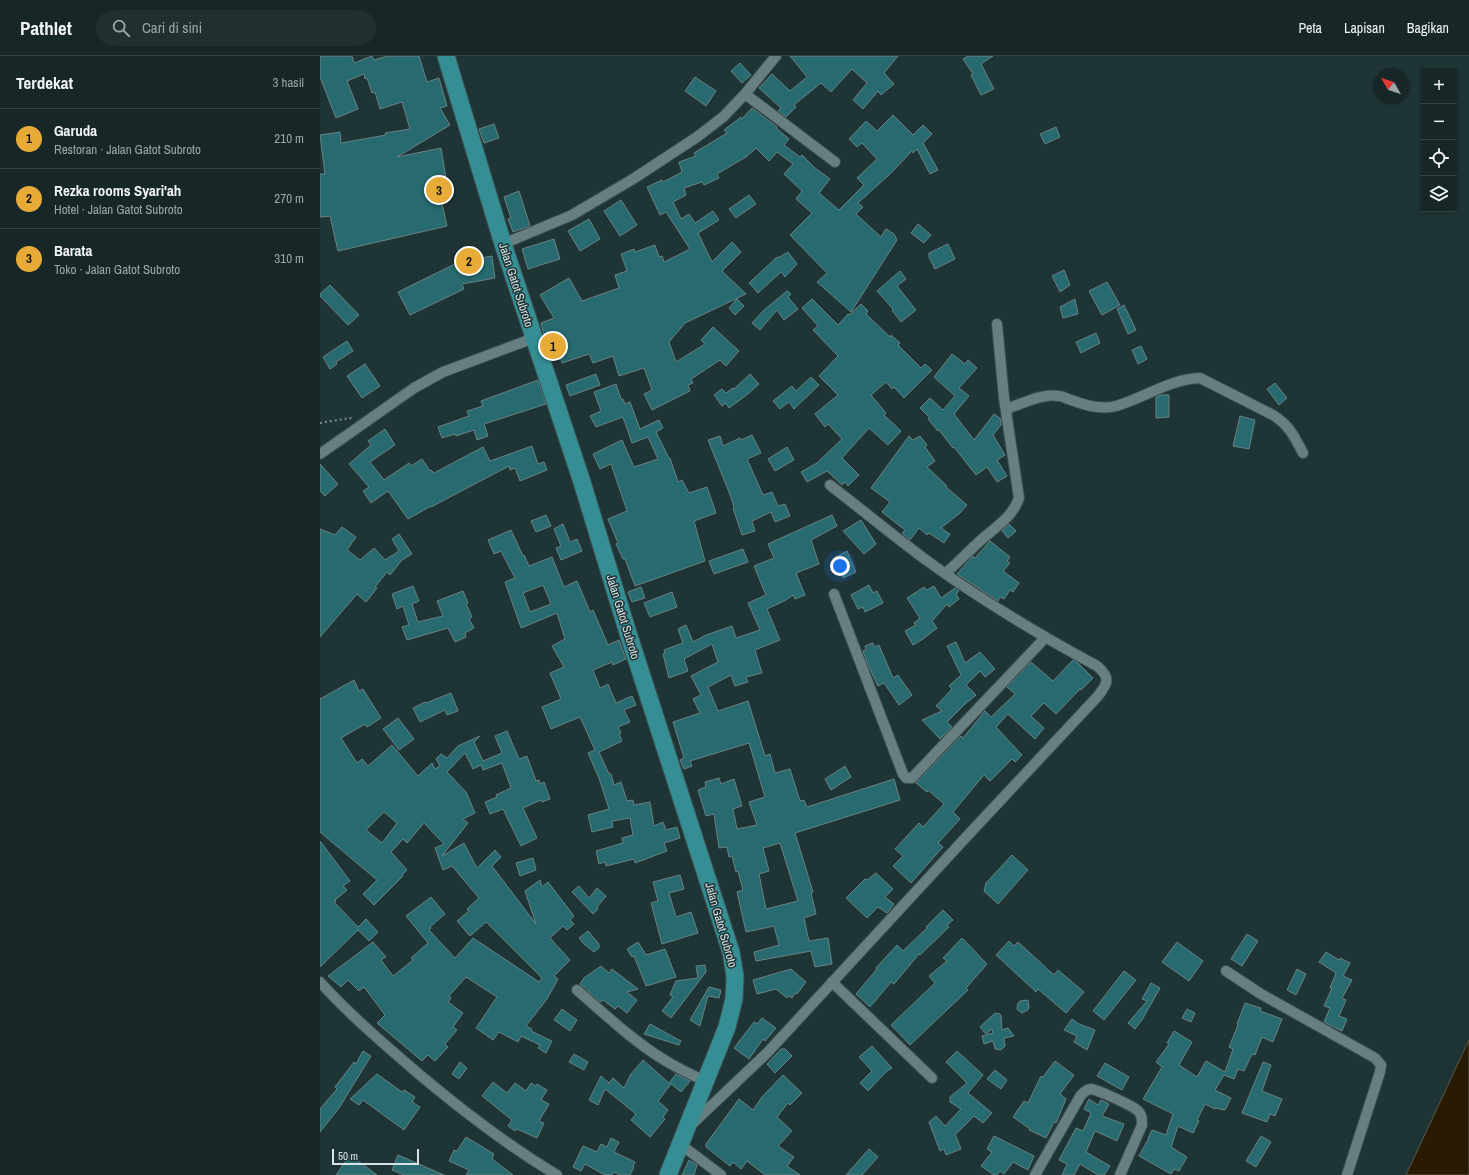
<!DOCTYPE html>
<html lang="id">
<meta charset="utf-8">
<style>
body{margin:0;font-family:"Archivo Narrow",sans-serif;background:#202f30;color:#f1f3f6}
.controls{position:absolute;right:12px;top:12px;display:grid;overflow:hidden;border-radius:0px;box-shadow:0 1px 3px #0004}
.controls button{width:36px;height:36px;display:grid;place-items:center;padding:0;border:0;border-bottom:1px solid #364445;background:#172728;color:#f1f3f6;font:20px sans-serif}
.compass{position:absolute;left:1053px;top:12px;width:36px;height:36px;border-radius:50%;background:#172728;box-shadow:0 1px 3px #0004;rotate:310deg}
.scale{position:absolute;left:12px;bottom:10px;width:87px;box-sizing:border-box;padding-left:4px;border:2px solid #d7e3e4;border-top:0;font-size:11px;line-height:14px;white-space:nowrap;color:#d7e3e4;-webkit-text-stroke:3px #1f3435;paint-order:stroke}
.you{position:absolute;left:520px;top:510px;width:14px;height:14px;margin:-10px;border:3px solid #fff;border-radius:50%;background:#1a73e8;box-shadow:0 0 0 6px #1a73e833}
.badge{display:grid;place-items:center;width:26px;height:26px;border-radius:50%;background:#e9ab38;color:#111;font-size:13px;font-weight:700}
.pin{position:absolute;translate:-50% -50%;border:2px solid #fff;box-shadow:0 1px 4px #0006}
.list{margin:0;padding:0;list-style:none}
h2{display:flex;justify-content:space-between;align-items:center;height:52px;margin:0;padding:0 16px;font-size:17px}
h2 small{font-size:13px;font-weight:400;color:#9ea5a8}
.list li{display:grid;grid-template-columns:26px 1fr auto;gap:12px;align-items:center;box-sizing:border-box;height:60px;padding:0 16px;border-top:1px solid #364445}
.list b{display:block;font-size:15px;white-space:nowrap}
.list p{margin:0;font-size:13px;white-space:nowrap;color:#9ea5a8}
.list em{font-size:13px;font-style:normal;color:#9ea5a8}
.icon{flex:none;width:22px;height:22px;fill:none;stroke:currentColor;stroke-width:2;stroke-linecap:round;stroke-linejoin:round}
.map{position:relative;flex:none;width:1149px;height:1119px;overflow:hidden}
header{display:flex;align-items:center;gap:24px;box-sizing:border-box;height:56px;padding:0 20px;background:#172728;border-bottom:1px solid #364445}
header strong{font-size:19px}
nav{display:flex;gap:22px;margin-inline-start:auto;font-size:14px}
.search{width:280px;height:36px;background:#202f30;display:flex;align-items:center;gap:10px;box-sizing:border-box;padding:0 14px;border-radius:22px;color:#9ea5a8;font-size:15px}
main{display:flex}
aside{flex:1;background:#172728}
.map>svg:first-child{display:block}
.water{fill:#291b03;stroke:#5d5746}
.building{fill:#276a6f;stroke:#6a8283;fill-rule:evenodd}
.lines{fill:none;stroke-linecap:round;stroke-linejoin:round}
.minor-casing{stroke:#3c4f51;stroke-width:12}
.trunk-casing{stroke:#3c4f51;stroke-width:19}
.path{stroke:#7f8f90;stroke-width:2;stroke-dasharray:2 3;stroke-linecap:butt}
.minor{stroke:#687f81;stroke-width:10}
.trunk{stroke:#348e94;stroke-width:17}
.labels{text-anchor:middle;stroke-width:3;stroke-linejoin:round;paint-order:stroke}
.street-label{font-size:12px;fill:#d7e3e4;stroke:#1f3435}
</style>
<header>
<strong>Pathlet</strong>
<div class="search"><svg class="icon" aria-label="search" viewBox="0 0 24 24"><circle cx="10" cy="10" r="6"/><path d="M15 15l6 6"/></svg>Cari di sini</div>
<nav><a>Peta</a><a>Lapisan</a><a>Bagikan</a></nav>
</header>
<main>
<aside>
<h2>Terdekat<small>3 hasil</small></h2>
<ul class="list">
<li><span class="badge">1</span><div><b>Garuda</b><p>Restoran · Jalan Gatot Subroto</p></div><em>210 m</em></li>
<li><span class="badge">2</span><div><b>Rezka rooms Syari'ah</b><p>Hotel · Jalan Gatot Subroto</p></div><em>270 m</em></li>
<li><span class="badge">3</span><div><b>Barata</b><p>Toko · Jalan Gatot Subroto</p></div><em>310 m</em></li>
</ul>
</aside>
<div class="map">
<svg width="1149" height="1119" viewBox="0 0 1149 1119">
<rect width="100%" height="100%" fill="#1f3435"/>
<!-- water -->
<path class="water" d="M1149,984V1119H1086Z"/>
<!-- building -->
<g class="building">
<path d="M0,0H32L34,7L52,0L54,4L68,0H99L107,26L119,22L127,50L120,52L130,69L77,101L121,92L127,128L118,130L127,170L18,195L10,160L0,161V118H5L0,79L20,76L21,87L66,79L65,77L90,73L82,46L60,53L55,36L52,37L47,22L45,23L44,18L27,25L38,53L16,62L0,21Z"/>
<path d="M470,0H578L564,17L574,28L561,39L558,35L543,53L533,44L547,27L532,13L511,36L501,27L474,49L476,51L466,61L458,55L461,52L439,32L452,18L470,35L487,21Z"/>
<path d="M648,0H673L661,8L674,33L661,39L651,19L653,18L643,3Z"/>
<path d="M420,7L431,19L422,27L411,15Z"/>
<path d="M375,21L396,35L386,50L365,35Z"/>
<path d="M432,52L449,65L457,71L456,72L469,83L464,89L480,101L482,99L495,112L510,123L499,137L519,154L544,129L537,122L557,103L542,87L537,91L529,83L546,65L557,75L573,59L593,79L603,69L612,78L603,87L618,114L610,118L597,93L593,97L592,95L570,118L538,147L543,151L536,158L561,181L566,173L574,178L577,184L531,256L497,226L507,217L470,179L492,157L476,143L482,135L464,118L473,108L457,96L449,105L436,92L426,101L397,118L399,122L384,129L382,126L364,132L366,139L353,146L361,163L369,158L375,167L393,155L399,164L378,177L392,206L412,186L421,196L402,215L426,238L365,267L349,286L356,306L385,288L381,284L393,271L419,295L406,310L400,304L371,323L373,327L368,329L370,335L332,354L324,338L332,334L324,312L299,320L293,300L273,307L269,298L242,307L238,294L231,297L225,282L221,267L234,262L220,239L249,222L262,245L299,232L295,219L307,215L301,198L314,193L315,196L335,189L339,201L342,200L344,206L370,193L346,156L340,159L327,131L342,124L343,126L362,116L359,106L376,100L374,97L407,77L404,74L421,61L422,63Z"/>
<path d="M174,68L179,82L164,87L159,73Z"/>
<path d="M736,71L740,81L725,88L720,78Z"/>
<path d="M199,135L210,170L193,176L188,163L191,162L184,141Z"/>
<path d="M429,139L436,148L416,162L409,153Z"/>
<path d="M301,144L317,169L300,180L284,155Z"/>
<path d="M269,163L280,183L260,195L248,175Z"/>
<path d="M598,168L611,179L604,187L591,177Z"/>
<path d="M234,183L240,203L208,213L202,193Z"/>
<path d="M628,188L635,203L615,213L609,201V197Z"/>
<path d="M468,196L477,208L465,221L461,216L438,237L429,227L457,201L458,202Z"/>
<path d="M172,200L175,222L142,228L144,233L90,259L78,236L139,206Z"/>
<path d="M744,214L750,229L740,236L732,220Z"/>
<path d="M580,215L586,223L577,230L596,254L581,266L572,254L573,253L557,235Z"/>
<path d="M787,226L800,249L782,259L769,235Z"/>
<path d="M10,229L39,259L28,269L0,240V238Z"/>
<path d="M467,235L471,238L468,241L478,253L464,264L457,254L440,274L432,267L444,254Z"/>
<path d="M417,243L424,250L415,259L409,252Z"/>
<path d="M492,243L518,269L528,258L529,259L541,248L548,255L546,258L570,281L571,279L580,287L578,289L601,312L605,308L612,314L584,342L574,331L572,333L566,326L551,339L566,357L564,359L581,375L568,389L549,372L522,402L539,419L528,430L525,426L522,429L507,415L487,426L481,416L497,407L522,383L508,368L505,371L495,358L518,339L499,320L518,300L493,274L498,270L482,252Z"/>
<path d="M755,243L758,258L743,262L740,251Z"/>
<path d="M804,249L816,274L808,278L797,253Z"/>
<path d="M776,277L780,287L761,297L756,286Z"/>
<path d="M27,285L33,295L16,306L17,308L10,313L3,301Z"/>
<path d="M821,290L827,303L818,308L812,294Z"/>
<path d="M632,298L645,308L648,304L657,312L639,332L649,340L634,358L654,384L674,358L681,363V369L673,379L685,399L677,404L687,420L677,426L667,411L656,419L634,391L633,392L619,374L618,375L608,363L610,362L600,352L610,342L623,354L635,340L614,321Z"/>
<path d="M45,308L60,330L42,342L27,320Z"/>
<path d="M276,318L280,329L250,340L246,329Z"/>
<path d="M430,318L439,328L428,338L409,352L406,347L402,350L394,339L402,333L406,337L413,332L414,333Z"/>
<path d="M491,321L499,329L474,353L469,346L460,353L453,345L472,330L476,335Z"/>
<path d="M218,324L226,348L164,368L168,380L157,384L154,374L136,380L135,378L122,382L118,371L149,360L147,355L163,350L161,345Z"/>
<path d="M955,327L967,342L959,349L947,333Z"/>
<path d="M296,328L301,343H303L305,348L310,346L320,373L339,364L343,372L336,376L349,402H350L358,426L362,424L369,437L387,431L396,457L374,465L385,505L315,530L305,503H303L296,488L298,487L288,463L307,455L291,408L280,413L273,398L302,384L314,411L338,403L328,381L312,387L303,361L276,371L270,360L281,355L274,336Z"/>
<path d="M841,339H849V361L836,362V341Z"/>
<path d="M920,360L935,364L929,393L913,390Z"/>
<path d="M65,373L75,389L50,406L64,424L89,407L91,410L102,403L110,415L111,414L114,417L163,391L170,405L212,390L218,408L224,406L227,414L200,425L195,412L190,414L189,410L111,451V450L88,463L68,435L51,447L43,435L49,431L29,408L51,389L48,385Z"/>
<path d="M432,379L441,397L427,403L443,439L452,436L458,450L465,448L470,460L455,466L451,456L432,465L435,475L422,479L413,452L414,451L411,441L388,384L400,380L403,390L420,382L421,384Z"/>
<path d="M589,380L593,384L600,380L607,389L605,391L615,405L607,411L626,429L627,432L647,449L640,457L621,472L630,478L624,487L609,477L607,479L599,472L590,484L582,477L585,474L562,456L570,446L551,432Z"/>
<path d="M467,391L474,404L455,415L448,403Z"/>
<path d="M0,408L18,428L5,440L0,435Z"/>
<path d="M226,459L231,470L216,476L211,465Z"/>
<path d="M512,459L517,470L491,484L499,508L476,517L485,539L475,543L473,539L466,544L447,553L460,584L435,594L442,617L426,621L428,626L415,630L411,619L388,631L398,655L428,645L445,700L450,698L455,717L470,713L480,745L484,744L487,751L574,723L580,744L475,777L493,836L491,837L496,858L484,862L489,885L508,882L512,908L495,911L491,895L436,905L434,896L459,889L454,870L426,876L417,836L423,834L418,815L416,816L412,800L409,801L407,791L399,792L394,758L386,760L378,734L386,731L385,726L399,722L401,728L414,723L422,750L413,753L417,773L437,769L429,746L445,741L429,687L370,705L372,710L364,713L360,704L364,702L353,666L380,657L373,643L381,639L371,620L398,606L392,588L364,603L368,615L349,622L343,598L345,597L344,594L363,587L358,573L366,569L373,586L386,579L412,570L416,582L440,574L428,547L446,539L434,510L454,502L448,488ZM460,787L478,845L446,853L439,818L449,815L443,792Z"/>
<path d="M541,464L556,488L544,498L523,475Z"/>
<path d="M243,468L250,486L257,483L262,495L241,504L236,492L241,490L234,473Z"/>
<path d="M689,468L696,475L688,482L682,475Z"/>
<path d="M22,471L36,481L27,494L40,504L54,492L65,504L79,495L72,483L79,478L92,498L82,504L70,519L67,516L55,531L57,532L46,546L37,538L0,581V473L15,479Z"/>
<path d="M191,474L203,500L204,499L209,510L232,501L244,531L257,525L270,556L273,554L288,589L299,584L306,603L293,609L292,606L273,614L280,632L288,628L296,647L312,640L316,649L304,654L310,666L298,671L301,677L299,678L302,685L279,696L289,718H291L294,729L301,726L307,745L313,744L314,749L330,746L334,770L343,766L346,774L357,771L360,782L344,787L347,795L315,807L314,803L286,810L285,806L279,808L276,795L303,787L302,782L313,779L310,762L292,765L293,771L272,776L268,759L289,753L279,722L268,697L275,694L260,661L231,673L222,651L241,643L230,617L244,611L232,590L245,583L237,557L201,572L185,526L195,522L181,495L174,498L168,484ZM223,529L231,548L210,556L203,537Z"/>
<path d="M670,485L690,501L687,505L690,507L683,515L699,527L693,536L690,534L684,543L680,541L678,545L637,518L653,500L655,502Z"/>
<path d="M423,493L428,506L394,518L389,505Z"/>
<path d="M527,495L536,516L523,522L514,502Z"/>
<path d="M549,529L553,537L557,535L563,547L545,556L543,551L538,553L531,539Z"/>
<path d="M93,530L99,545L92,548L98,566L123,560L117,545L143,535L148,547L146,548L152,561L149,563L154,572L145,577L146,581L135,586L128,572L87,584L82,571L89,569L83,550L77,553L72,538Z"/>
<path d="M614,530L621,542L635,532L639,535L636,538L639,543L629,551L627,548L612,565L617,572L603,583L593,589L585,575L596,569L594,567L600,562L587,542L604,531L607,534Z"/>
<path d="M321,531L325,542L312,546L308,536Z"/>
<path d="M352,536L357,551L330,561L324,547Z"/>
<path d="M636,586L645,607L660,596L675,613L665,621L660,615L646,629L656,639L645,648L627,666L632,671L620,683L602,664L622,655L616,650L632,633L629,630L641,619L627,590Z"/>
<path d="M553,587L554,591L559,589L573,622L578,619L592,639L579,649L564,627L558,630L548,609L543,595L546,594L545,590Z"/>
<path d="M753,604L758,607L773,622L761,634L760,633L736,658L724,647L711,660L724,672L715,683L688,658L676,671L702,699L695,706L692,703L670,725L664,719L653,732L633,756L640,763L618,787L623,791L591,827L573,810L583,800L575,793L599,767L603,771L624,748L608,734L607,736L596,727L641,680L643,682L665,655L671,661L695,638L687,631L711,606L733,625Z"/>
<path d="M34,624L39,635L43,633L61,662L47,671L45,668L21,682L37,707L42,703L48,710L72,689L98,720L112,707L115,713L120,710L116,703L121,698L127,702L138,690L160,680L154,686L163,705L182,697L175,680L187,675L199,703L207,700L216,725L219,724L220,728L224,726L230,743L222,746L221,744L203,752L217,782L201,790L183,753L170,758L165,746L177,741L176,739L191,732L182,707L163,714L161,709L153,713L145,697L127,716L146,736L155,757L143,763L148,767L122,800L144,787L157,812L175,794L181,801L172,810L216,868L205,835L220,824L222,831L228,826L254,860L250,864L254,868L247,874L243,870L230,882L250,904L234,920L238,923L227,943L206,970L212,973L211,975L232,985L226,997L218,992L220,989L201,980L198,986L179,976L173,984L156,972L177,941L146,921L129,940L131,942L128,946L143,957L133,971L137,974L125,988L128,991L115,1005L108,999L102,1005L57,967L65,959L44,931L39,935L28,924L21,931L8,920L53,886L66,901L61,904L73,920L93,904L91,902L108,887L86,860L111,841L125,858L110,871L111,872L109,874L135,902L153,882L219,926L222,922L166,866L150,880L137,865L149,855L147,853L159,842L132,810L123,814L115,792L124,788L104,767L87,787L83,783L71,796L87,814L82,819L83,820L54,849L43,838L57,824L0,776V643ZM64,756L77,767L62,787L46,774Z"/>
<path d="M131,637L138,655L127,659L125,654L100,666L93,652L105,646L106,647Z"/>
<path d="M78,662L94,683L79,694L63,673Z"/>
<path d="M525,710L531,721L511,734L505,723Z"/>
<path d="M0,785L30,825L23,830L27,834L15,844L16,845L14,846L38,871L46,863L58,876L49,885L38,874L0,911Z"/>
<path d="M692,799L708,814L678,848L664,835L666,827Z"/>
<path d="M213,802L216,814L200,820L196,807Z"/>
<path d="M556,817L573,833L565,841L574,848L567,857L558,851L547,862L526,842L545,823L547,824Z"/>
<path d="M360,819L364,833L349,837L356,861L371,856L378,877L342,888L331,847L338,845L333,826Z"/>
<path d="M259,830L269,842L277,832L286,840L277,851L278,853L273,858L252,836Z"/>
<path d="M623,854L633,864L627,869L629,871L600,899L599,898L574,928L571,926L550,951L536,938L557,913L556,912L577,889L583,895L607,872L606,871Z"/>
<path d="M268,875L279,888V892L274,896L264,888L259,882Z"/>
<path d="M927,878L938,885L922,910L911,903Z"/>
<path d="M642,882L667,908L646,932L648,934L590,989L571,969L615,927L609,920L627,905L623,902Z"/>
<path d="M689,885L694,890L698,886L734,919L738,914L764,936L746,957L718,933L716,936L676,899Z"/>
<path d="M318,886L326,899L345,893L356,921L326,930L314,900L312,901L307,893Z"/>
<path d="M857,886L883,905L869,925L842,906Z"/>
<path d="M1006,896L1019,904L1020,902L1030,907L1023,920L1032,924L1022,942L1026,944L1019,960L1027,963L1022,975L1004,966L1010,952L1004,950L1012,932H1010L1016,917L999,906Z"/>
<path d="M385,909L386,916L351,962L342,955L353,941L350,939L356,925L378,922L376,910Z"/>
<path d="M281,910L289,917L292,913L318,933L307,936L317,944L307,957L298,950L295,953L283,944L280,946L260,928L264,922Z"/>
<path d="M471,913L486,926L477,938L475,937L472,942L469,940L467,942L456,933L437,938L433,924Z"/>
<path d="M977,913L986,918L976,939L967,934Z"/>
<path d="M804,915L816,924L784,964L773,955Z"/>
<path d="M831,927L840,932L822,964L815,973L808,967L827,945L822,943Z"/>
<path d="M389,931L401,934L399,942L388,940L380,970L370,964Z"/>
<path d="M708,944L709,951L708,954L702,957L699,955L697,953L698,947L700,945Z"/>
<path d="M925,947L941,952L940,955L962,963L953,986L942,981L935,999L932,998L924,1015L918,1013L914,1023L904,1019L895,1034L911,1042L905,1054L895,1052V1053L885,1048L877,1064L879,1065L873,1077L858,1070L851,1091L867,1101L859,1115L854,1113L851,1118L819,1100L829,1082H828L832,1074L846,1079L853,1058L823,1043L842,1011L836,1006L849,988L847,987L854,975L872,986L859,1009L877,1021L886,1005L905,1016L913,993L909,991L918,969L917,968Z"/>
<path d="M242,953L257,964L250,975L234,964Z"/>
<path d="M867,953L875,957L871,966L862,962Z"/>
<path d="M675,957L680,958L681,960L682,974L688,972L694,980L684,982L685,990L681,994L675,993L673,985L664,988L662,980L673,977L672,973L666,978L660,971Z"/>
<path d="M442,962L456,972L445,985L443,983L429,1003L414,992L434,966L437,968Z"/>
<path d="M752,963L759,968L775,974L767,994L754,986L757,980L744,974Z"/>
<path d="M330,968L361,985L359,989L324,978Z"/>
<path d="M552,990L572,1012L566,1016L548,1035L540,1027L552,1015L539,1001Z"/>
<path d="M461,993H465L472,1000L455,1017L447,1008Z"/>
<path d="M43,995L51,1000L19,1052L0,1076V1053L17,1033L15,1031L34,1006L36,1008Z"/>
<path d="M637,995L663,1019L648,1037L672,1057L663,1067L654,1060L637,1077L635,1078L641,1093L626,1099L624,1093L620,1095L609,1066L616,1060L625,1070L641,1053L630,1046V1041L647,1027L626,1006Z"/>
<path d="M254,998L268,1006L264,1014L249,1006Z"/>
<path d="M323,1004L349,1027L356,1018L370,1025L361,1036L351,1028L338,1045L348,1054L343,1061L345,1063L330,1081L311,1064L316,1058L285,1033L278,1049L269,1044L281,1020L289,1027L288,1028L293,1022L304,1032L311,1018Z"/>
<path d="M735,1005L754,1019L740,1038L746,1043L736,1067L734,1066L726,1082L709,1074L710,1073L693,1061L704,1045L708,1047L721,1020L723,1021Z"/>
<path d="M140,1006L147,1012L139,1023L132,1018Z"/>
<path d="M943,1006L951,1009L942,1035L962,1043L955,1060L950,1058L947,1066L922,1057Z"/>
<path d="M785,1007L809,1021L802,1034L777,1020Z"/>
<path d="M675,1014L687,1024L681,1033L667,1023Z"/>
<path d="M57,1018L82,1036L84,1034L95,1041L92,1046L100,1051L84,1074L43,1044L39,1049L30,1043Z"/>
<path d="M463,1019L482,1037L470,1049L468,1047L457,1061L472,1075L458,1090L474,1101L467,1110L480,1119H445L427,1105L421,1113L413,1106L410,1110L386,1091V1088L419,1043L433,1054L442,1041Z"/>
<path d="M173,1026L187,1037L195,1027L206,1035L211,1027L216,1030L217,1028L227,1034L221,1044L229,1048L219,1065L224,1067L217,1082L197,1073L195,1075L188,1070L192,1064L162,1040Z"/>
<path d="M769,1043L778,1049L781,1044L789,1048L782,1060L804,1068L797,1085L775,1075L766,1096L790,1110L784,1119H778L760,1108L754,1119H742L747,1108L739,1104L756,1072L763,1075L771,1057L764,1053Z"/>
<path d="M674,1080L714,1100L708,1114L693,1106L684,1118L680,1115L677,1119H674L661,1110L672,1096L667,1093Z"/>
<path d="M941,1080L951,1086L936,1111L926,1105Z"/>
<path d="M146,1081L174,1098L172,1103L193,1119H146L149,1114L129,1105L134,1094L137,1095Z"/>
<path d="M291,1082L299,1086L294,1096L315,1106L313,1110L314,1111L310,1119H300L294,1116L292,1119H285L265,1108L261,1115L253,1111L263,1090L277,1096L281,1088L287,1091Z"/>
<path d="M549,1093L558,1101L542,1119H526Z"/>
<path d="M30,1099L57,1119H16Z"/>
<path d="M78,1099L124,1119H84L72,1114Z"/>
<path d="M369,1104L377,1109L374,1119H362Z"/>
</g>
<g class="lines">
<!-- minor casing -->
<g class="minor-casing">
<g id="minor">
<path d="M425,38L515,106"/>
<path d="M183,188L252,159L313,123L377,81L403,61L425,38L456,0"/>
<path d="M686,353C702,348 722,337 739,340C743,340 747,343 751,344C764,349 782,354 796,350C824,342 850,323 880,322L953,359C970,370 974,380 983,397"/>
<path d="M0,398L94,332L123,316L214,282"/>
<path d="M626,517C637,507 648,496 660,485C674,472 693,461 699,442L684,342L677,268"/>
<path d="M514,538L583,718L586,722H592L725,582"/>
<path d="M906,915L941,938L1055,1002L1061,1009L1060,1016L1027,1119"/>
<path d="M0,926C31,960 65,989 100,1019C143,1055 188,1090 237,1119"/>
<path d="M512,926L612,1022"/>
<path d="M257,934C286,959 314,986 346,1005C359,1013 372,1019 385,1025"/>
<path d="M370,1070L447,997L649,778L778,640C788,627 791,622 777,610C718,578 661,544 606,504C574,480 542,454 510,429"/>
<path d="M360,1088L401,1119"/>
<path d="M715,1119L761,1039C764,1036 767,1033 771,1033C778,1034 811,1049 817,1054C822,1058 822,1063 822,1069L800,1119"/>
</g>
</g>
<!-- trunk casing -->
<g class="trunk-casing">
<path id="trunk" d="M126,0L183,188L262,426L308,577L411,896L415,920L414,943L407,971L348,1119"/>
</g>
<!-- path -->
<path class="path" d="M0,367L30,362L32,363"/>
<!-- minor -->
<use href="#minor" class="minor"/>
<!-- trunk -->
<use href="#trunk" class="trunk"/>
</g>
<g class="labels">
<!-- street labels -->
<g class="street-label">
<text transform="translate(196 229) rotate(72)" y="4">Jalan Gatot Subroto</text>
<text transform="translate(303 561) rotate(73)" y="4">Jalan Gatot Subroto</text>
<text transform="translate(401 869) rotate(74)" y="4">Jalan Gatot Subroto</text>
</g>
</g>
</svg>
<div class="controls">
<button>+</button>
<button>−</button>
<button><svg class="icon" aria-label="locate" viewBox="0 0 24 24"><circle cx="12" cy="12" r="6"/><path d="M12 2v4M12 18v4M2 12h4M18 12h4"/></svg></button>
<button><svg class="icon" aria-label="layers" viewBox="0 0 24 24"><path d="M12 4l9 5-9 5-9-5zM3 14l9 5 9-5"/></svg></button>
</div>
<svg class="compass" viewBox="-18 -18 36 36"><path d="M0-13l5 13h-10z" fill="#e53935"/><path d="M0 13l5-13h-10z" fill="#9ea5a8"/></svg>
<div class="scale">50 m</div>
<div class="you"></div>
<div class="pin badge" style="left:233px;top:290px">1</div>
<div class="pin badge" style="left:149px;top:205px">2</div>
<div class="pin badge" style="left:119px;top:134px">3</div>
</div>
</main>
